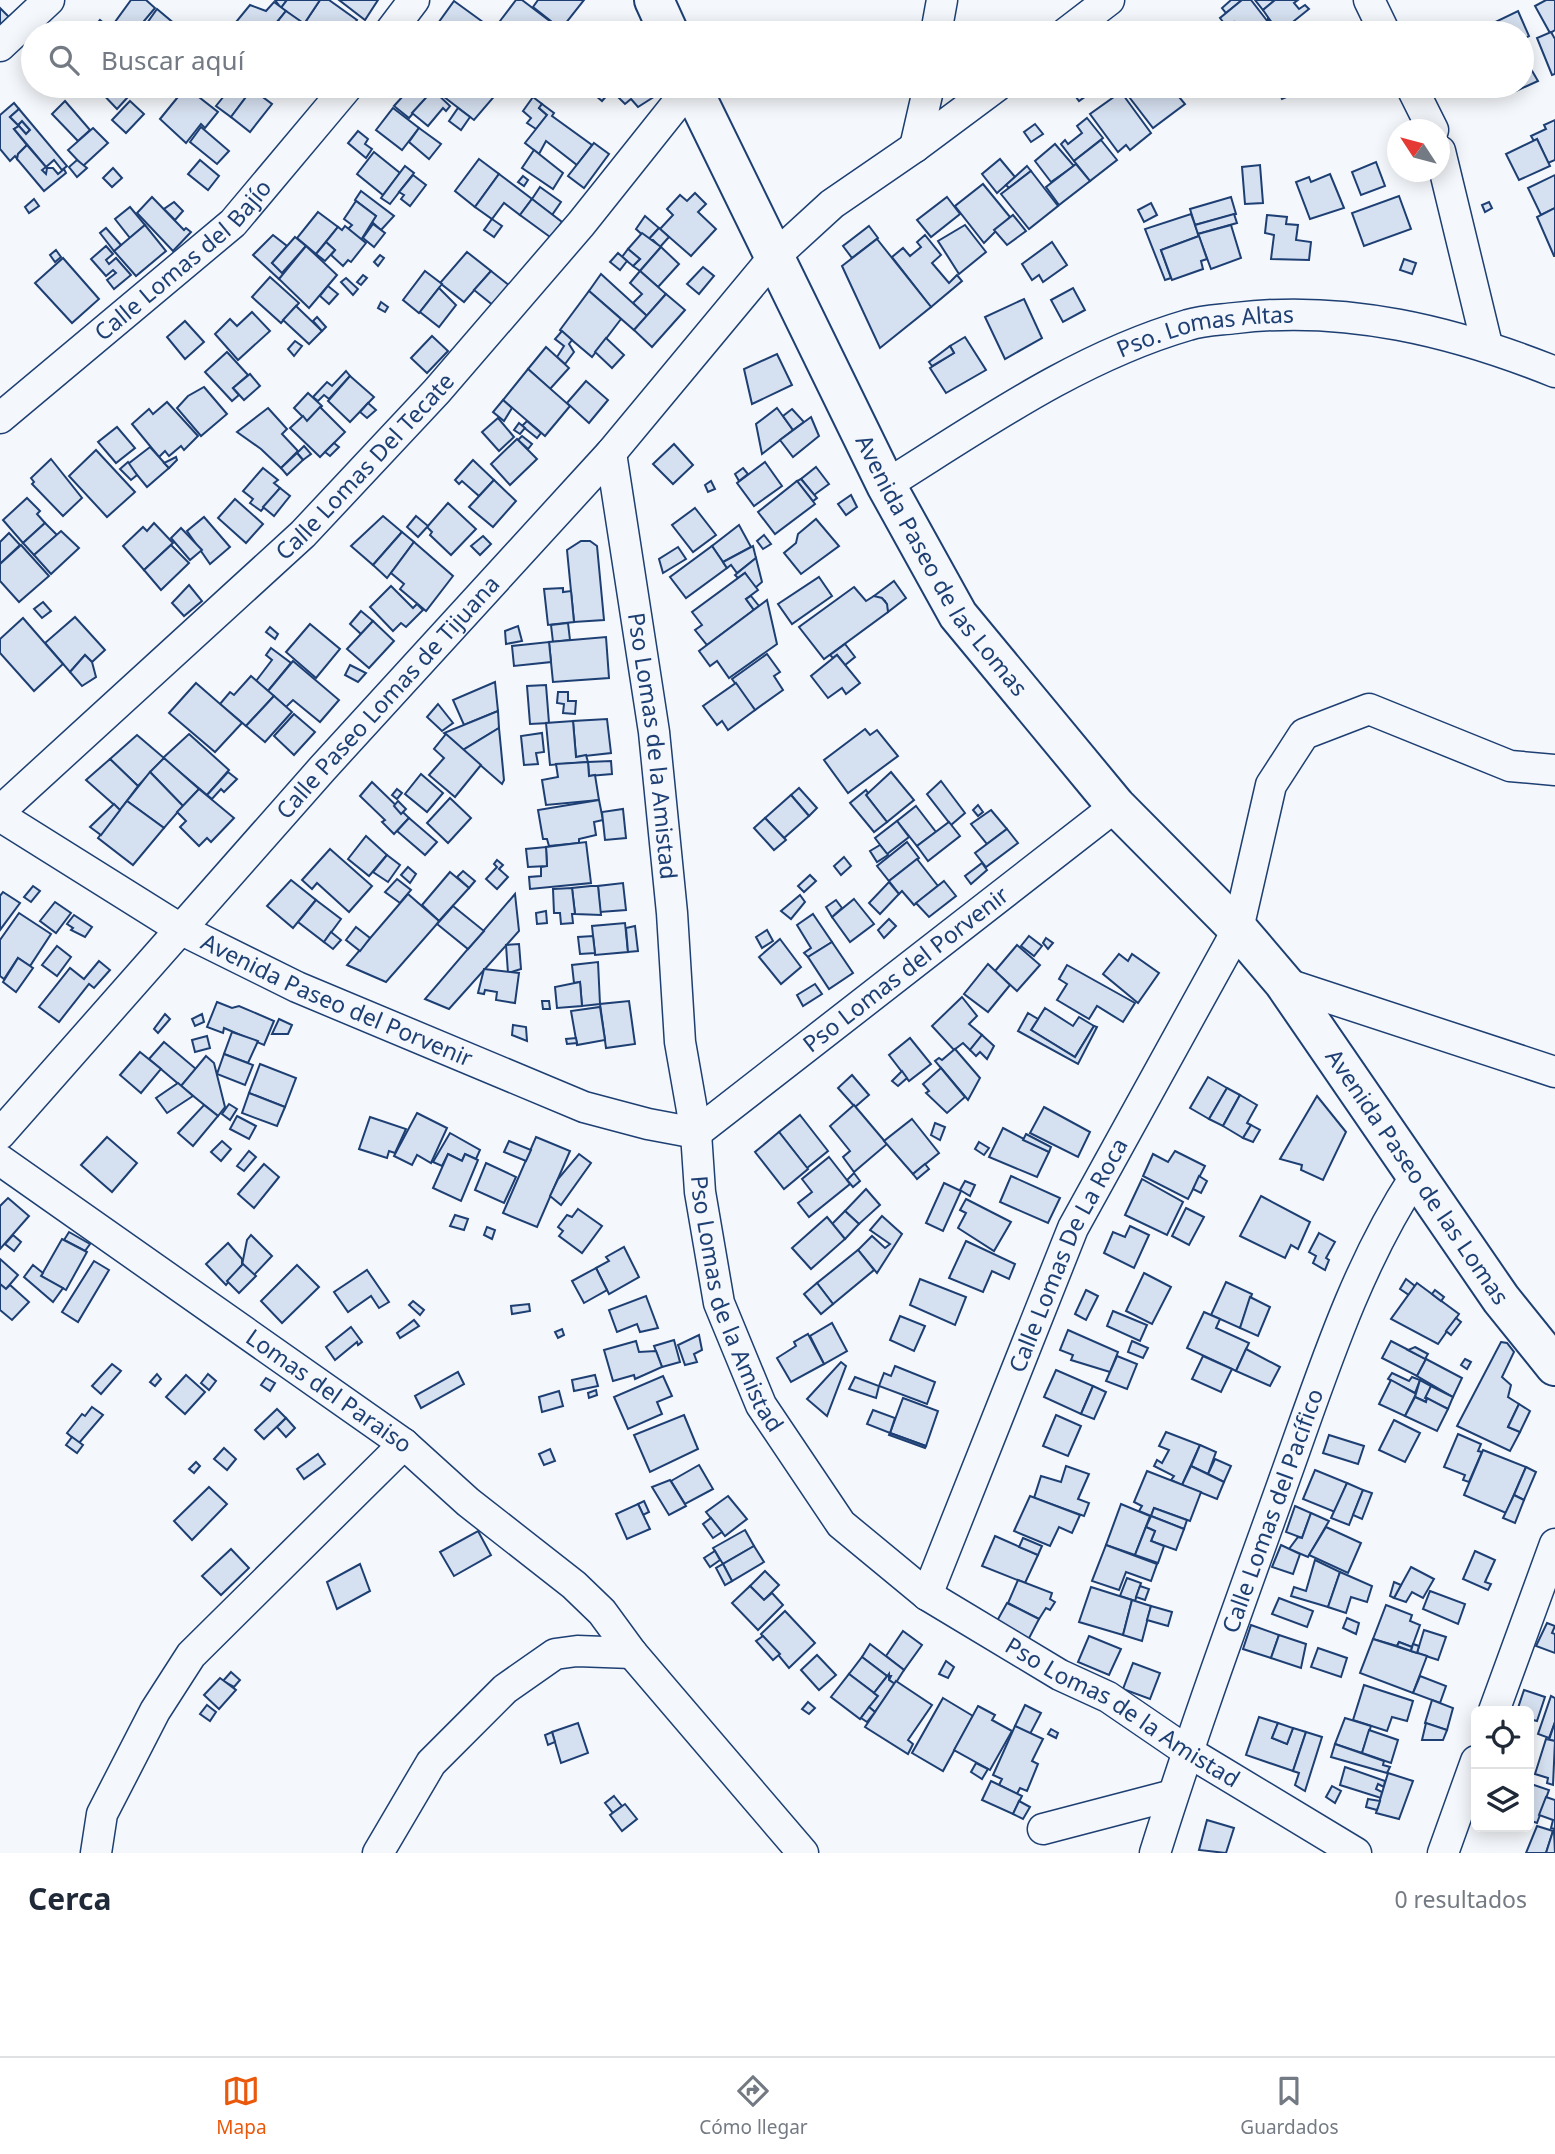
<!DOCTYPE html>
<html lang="es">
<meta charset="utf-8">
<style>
body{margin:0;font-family:"Noto Sans",sans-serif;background:#f6f6f7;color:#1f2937}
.controls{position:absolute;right:21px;bottom:21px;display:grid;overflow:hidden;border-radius:10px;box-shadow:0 4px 18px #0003}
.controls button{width:63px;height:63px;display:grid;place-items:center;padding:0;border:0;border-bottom:2px solid #e0e1e3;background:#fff;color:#1f2937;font:35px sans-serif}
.compass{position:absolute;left:1387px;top:119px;width:63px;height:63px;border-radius:50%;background:#fff;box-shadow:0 4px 18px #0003;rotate:306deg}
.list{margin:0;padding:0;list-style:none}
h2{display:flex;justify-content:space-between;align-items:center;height:91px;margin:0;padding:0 28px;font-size:30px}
h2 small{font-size:23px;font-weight:400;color:#747a83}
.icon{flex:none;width:38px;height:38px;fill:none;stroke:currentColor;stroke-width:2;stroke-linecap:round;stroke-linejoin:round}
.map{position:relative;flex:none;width:1555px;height:1853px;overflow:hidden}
.search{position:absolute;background:#fff;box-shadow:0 4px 18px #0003;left:21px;right:21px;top:21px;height:77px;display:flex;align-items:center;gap:18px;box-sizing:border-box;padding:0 24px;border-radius:38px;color:#747a83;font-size:26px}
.sheet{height:203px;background:#fff}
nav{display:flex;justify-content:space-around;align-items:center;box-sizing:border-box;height:98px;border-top:2px solid #e0e1e3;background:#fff;font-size:19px;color:#747a83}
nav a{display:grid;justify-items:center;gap:4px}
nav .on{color:#ea580c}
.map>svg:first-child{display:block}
.building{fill:#d5e0f0;stroke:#1d3f73;stroke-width:2}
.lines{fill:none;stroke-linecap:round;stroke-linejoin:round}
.street-casing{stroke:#1d3f73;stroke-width:33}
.secondary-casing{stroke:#1d3f73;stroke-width:42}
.street{stroke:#f4f7fb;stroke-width:30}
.secondary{stroke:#f4f7fb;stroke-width:38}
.labels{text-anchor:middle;stroke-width:5;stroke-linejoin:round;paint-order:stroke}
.street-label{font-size:23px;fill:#1d3f73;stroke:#f4f7fb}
</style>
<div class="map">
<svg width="1555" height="1853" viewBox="0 0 1555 1853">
<rect width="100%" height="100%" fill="#f4f7fb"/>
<!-- building -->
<g class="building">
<path d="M131,0H146L155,8L134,33L115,22Z"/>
<path d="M275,0H285L286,1L281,8Z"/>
<path d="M320,0H329L357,20L348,33H316L304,24Z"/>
<path d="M320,0L304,24L281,8L287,0Z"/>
<path d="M339,0H378L365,20Z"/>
<path d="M516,0H522L555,25L549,33H507L497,25Z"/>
<path d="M538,0H584L561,29L533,7Z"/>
<path d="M1231,0H1242L1226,13L1222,8Z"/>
<path d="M1242,0H1251L1268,22L1253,33H1242L1234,22L1227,27L1220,18Z"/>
<path d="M1255,0H1275L1263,10Z"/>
<path d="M1275,0H1298L1294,3L1299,9L1305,5L1309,9L1279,33L1263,10Z"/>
<path d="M1546,0H1555V30L1550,33L1535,6Z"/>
<path d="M454,1L494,30L491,33H431Z"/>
<path d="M274,2L286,11L268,33H250L236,22L250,5L266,11Z"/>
<path d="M0,8L10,18L0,28Z"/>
<path d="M157,9L176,25L170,33H140Z"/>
<path d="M286,11L306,25L300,33H293L278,21Z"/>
<path d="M1518,11L1529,36L1522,40V33H1488L1485,27Z"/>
<path d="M1268,18L1279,33H1253L1268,22Z"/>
<path d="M100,20L116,33H89Z"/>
<path d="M278,21L280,22L293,33H268Z"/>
<path d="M306,25L316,33H300Z"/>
<path d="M1551,32L1555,39V74L1552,75L1537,38Z"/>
<path d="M1524,57L1538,81L1516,91L1513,86H1522Z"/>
<path d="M53,86H69L60,94Z"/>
<path d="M99,86H113L127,98L117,109L97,88Z"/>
<path d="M232,86L252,89L231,117L216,106Z"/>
<path d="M412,86L434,89L409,118L394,106Z"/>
<path d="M445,86H490L498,92L474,120L439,93Z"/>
<path d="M593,86H603L610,92L602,101L589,90Z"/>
<path d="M614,86H655L660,93L638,107L631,99L625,104L610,89Z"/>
<path d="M1068,86H1100L1079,101Z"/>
<path d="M1127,86H1170L1185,104L1153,128L1123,89Z"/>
<path d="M1277,86H1312L1282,99Z"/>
<path d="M186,87L218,112L205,128L201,124L186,143L160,119Z"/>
<path d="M252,89L272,104L250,132L231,117Z"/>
<path d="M433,90L450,106L446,111L443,108L428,126L412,113Z"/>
<path d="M1121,92L1151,133L1130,150L1126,145L1118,152L1090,114Z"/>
<path d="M533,97L542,104L539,108L547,115L536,129L527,123L531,118L523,111Z"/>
<path d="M65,101L90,130L78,141L52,114Z"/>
<path d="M130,101L144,114L126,133L112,120Z"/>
<path d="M14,103L19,109L10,117L18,125L22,121L30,130L26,134L19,126L14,129L27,145L18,154L17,159L15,156L10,161L0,149V115Z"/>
<path d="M542,104L554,113L552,116L592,145L577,165L546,141L539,154L525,143L547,115L539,108Z"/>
<path d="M393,108L419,128L402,150L376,130Z"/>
<path d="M458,108L470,117L461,130L449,121Z"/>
<path d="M19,109L67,166L62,170L54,160L46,167L14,129L19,126L26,134L30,130L22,121L18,125L10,117Z"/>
<path d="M1087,118L1103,138L1074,161L1061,144L1065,140L1068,144L1082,133L1077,126Z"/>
<path d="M1555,120V160L1548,163L1537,139L1534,141L1531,136L1546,129L1544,125Z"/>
<path d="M1035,124L1043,134L1031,142L1024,132Z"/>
<path d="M201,127L229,151L217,164L190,142Z"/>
<path d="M93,128L108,143L83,166L68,150Z"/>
<path d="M419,128L441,144L429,159L409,142Z"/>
<path d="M358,131L368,139L365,144L372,149L366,158L348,143Z"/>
<path d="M1537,139L1550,166L1519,180L1506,154Z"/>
<path d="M1101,140L1117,160L1090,181L1074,161Z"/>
<path d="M594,143L609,154L584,188L568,176Z"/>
<path d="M1055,144L1074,166L1051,182L1035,161Z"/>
<path d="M27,145L46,167L42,170L46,174L47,168H53L58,174L64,169L66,173L44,191L17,159L18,154Z"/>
<path d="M534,150L563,173L553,189L522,168Z"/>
<path d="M374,152L400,173L383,195L357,174Z"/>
<path d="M479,159L499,174L475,207L455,191Z"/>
<path d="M1000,159L1015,177L997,193L982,174Z"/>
<path d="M77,160L87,168L77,177L69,167Z"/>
<path d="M200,160L219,176L208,190L188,174Z"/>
<path d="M1376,162L1385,186L1361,195L1352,172Z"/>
<path d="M1076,164L1090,181L1059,205L1046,187Z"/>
<path d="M1260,165L1263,203L1245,204L1242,167Z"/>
<path d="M405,166L414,173L390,204L381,198Z"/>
<path d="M1027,166L1031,171L1009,188L1006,185Z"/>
<path d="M113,168L122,178L112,187L103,178Z"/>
<path d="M1031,171L1058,206L1029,229L1001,194Z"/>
<path d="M499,174L532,199L520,215L504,203L492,219L475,207Z"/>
<path d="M1330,174L1344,208L1310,219L1296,182L1309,177L1311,182Z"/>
<path d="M413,175L426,185L410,206L401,199L404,195L399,192Z"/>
<path d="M1555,175V208L1541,215L1528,188Z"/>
<path d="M523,176L528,180L524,186L518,182Z"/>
<path d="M983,184L1010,217L984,243L955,206Z"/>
<path d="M540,187L561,202L552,215L532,199Z"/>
<path d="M361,191L394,216L381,230L372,222L376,216L355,200Z"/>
<path d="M695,193L706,204L698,212L716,229L691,256L660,229L673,215L667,209L680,195L687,201Z"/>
<path d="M1399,196L1411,229L1364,246L1352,213Z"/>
<path d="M152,197L184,230L186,228L191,232L173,251L137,213Z"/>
<path d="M947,197L960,214L931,237L917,220Z"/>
<path d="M1231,197L1236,214L1195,225L1190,209Z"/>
<path d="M34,199L39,206L29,213L25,207Z"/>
<path d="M532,199L562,222L550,237L520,215Z"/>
<path d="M356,201L376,216L361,240L348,229L352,225L344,219Z"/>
<path d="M174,202L183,211L175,220L164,209Z"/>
<path d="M1489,202L1492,208L1485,212L1482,205Z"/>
<path d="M1151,203L1157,215L1144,222L1138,210Z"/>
<path d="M130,207L145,225L130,238L115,219Z"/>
<path d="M1555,208V256H1554L1537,217Z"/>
<path d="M318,212L338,227L316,254L297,238Z"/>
<path d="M1191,214L1199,236L1161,250L1171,278L1165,280L1145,229Z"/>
<path d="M1234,214L1237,223L1198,234L1195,225Z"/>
<path d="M1013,215L1026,231L1007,245L994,230Z"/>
<path d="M1267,215L1287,217L1286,224L1298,225L1296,240L1311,242L1309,260L1271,259L1274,235L1265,233Z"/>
<path d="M645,216L659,228L648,240L636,229Z"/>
<path d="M492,219L502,226L494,237L484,230Z"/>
<path d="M373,224L385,233L374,247L363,238Z"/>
<path d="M145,225L166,251L136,276L114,251Z"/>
<path d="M965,225L986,252L959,274L938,241Z"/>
<path d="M1231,225L1241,258L1211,269L1198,234Z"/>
<path d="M345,226L366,243L351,262L348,260L343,266L331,255L335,250L326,242L338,227L342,230Z"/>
<path d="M869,226L878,238L852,258L843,246Z"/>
<path d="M106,228L121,245L114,251L100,233Z"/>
<path d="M659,228L669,237L660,247L653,240H648Z"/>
<path d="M642,233L661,247L640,271L633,266L640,259L628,249Z"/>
<path d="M273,235L287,246L272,263L284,274L279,279L253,255Z"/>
<path d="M925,235L941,255L932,263L949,283L957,275L962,281L931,307L892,257L903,248L910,256L921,247L917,242Z"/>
<path d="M1199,236L1207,259L1201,261L1203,269L1172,280L1161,250Z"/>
<path d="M295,237L306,246L282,273L272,263Z"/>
<path d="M877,239L931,307L880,348L842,266Z"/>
<path d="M326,242L335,250L325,261L316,254Z"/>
<path d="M1052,242L1067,265L1043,282L1039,275L1032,280L1022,264Z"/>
<path d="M106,246L113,254L106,260L109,264L116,258L131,275L114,289L107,280L116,273L113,270L106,276L91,259Z"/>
<path d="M306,246L337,275L309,308L279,279Z"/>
<path d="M661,247L679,264L658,287L640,271Z"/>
<path d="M628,249L640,259L633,266L622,257Z"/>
<path d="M56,250L61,257L55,262L50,255Z"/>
<path d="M467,252L491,271L464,302L440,283Z"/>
<path d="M618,253L627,261L620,270L610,262Z"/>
<path d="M380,255L384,258L378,266L374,262Z"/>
<path d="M63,258L99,299L72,323L35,283Z"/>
<path d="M1404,259L1416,263L1412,274L1400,270Z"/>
<path d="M703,267L714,276L699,294L687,284Z"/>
<path d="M425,271L442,284L419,313L403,300Z"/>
<path d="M491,271L510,286L494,306L474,290Z"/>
<path d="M640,271L666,294L647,316L633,303L642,294L630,283Z"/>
<path d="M601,274L647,316L634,330L589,291Z"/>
<path d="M363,275L367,278L361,285L357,282Z"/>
<path d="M270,277L299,303L281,323L252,297Z"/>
<path d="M346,278L358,289L353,295L341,282Z"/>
<path d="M328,286L338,294L329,304L320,296Z"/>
<path d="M439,288L456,305L439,327L420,312Z"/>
<path d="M1073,288L1085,310L1063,322L1051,300Z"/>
<path d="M589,291L621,319L592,357L560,330Z"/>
<path d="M666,294L685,310L652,347L634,330Z"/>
<path d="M1024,299L1042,338L1005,359L985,317Z"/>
<path d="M381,302L388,307L385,312L378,308Z"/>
<path d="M296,306L322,331L309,344L283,320Z"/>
<path d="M252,312L270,331L238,360L215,334L230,319L237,326Z"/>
<path d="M317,317L326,327L322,331L313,321Z"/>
<path d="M185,321L204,342L185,359L167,337Z"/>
<path d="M562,331L572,340L569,344L574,352L565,364L557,357L564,346L555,339Z"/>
<path d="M432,336L448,351L427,373L411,358Z"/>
<path d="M965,337L986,370L946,393L930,368L954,353L950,346Z"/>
<path d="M606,338L624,355L612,368L595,352Z"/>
<path d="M295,341L302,346L294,356L288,349Z"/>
<path d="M950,346L954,353L932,366L929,362Z"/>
<path d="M546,347L569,368L550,389L528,369Z"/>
<path d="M227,352L248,375L233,388L239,395L232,401L205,372Z"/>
<path d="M777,354L792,385L752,404L744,369Z"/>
<path d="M528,369L570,406L545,436L503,400Z"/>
<path d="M346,371L350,376L329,399L324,395L318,401L313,397L327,382L332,386Z"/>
<path d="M250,374L260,386L244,400L233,388Z"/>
<path d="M350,376L374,397L350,422L328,401Z"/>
<path d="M586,381L608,400L589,423L567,403Z"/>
<path d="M204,387L227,414L201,436L177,408L188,396Z"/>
<path d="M308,393L322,406L307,421L294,408Z"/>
<path d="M503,400L512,408L504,421L493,412Z"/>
<path d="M167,402L198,436L184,450L181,446L169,456L165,451L159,457L132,424L149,409L153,414Z"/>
<path d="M368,403L376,410L367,418L360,412Z"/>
<path d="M320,407L345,432L320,457L290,428L303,416L307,421Z"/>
<path d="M268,408L287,429L282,434L298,451L281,468L261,449L237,432Z"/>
<path d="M777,408L793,430L762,454L756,424Z"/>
<path d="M792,409L804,422L793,430L783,416Z"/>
<path d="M811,417L819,436L793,457L780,440Z"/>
<path d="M498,418L514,437L499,451L482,432Z"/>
<path d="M527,421L541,433L537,438L522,426Z"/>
<path d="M519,423L525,428L520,434L514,430Z"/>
<path d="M117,427L135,448L116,463L98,442Z"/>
<path d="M522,436L532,444L528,449L518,440Z"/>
<path d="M517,439L537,459L510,485L491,464Z"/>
<path d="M334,443L339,447L330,456L325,452Z"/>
<path d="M674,444L693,465L673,484L653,464Z"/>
<path d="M304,446L311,454L303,460L297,453Z"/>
<path d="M150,447L169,468L147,487L128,464Z"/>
<path d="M96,450L135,492L107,517L69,476Z"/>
<path d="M297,453L303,460L287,475L281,468Z"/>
<path d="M176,457L177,460L169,468L164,463Z"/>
<path d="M51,459L82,498L63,516L32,484L34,482L31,478Z"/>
<path d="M473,460L494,480L479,496L462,481L459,484L455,480Z"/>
<path d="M128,462L137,475L131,480L120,469Z"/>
<path d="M765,462L782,486L754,506L737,483Z"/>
<path d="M816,467L829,484L814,495L801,479Z"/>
<path d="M263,468L278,480L274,483L280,488L261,511L250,503L253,499L243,491Z"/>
<path d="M743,468L748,474L739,481L735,474Z"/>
<path d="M801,479L817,498L813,501L797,481Z"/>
<path d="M494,480L516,501L493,527L469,507Z"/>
<path d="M711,481L715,489L708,492L705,485Z"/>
<path d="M797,481L815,504L775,534L758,512Z"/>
<path d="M280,488L290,496L274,516L263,507Z"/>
<path d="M851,495L857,507L846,515L838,504Z"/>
<path d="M27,498L40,511L37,514L45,523L23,543L3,520Z"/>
<path d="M235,499L263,524L246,543L218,518Z"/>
<path d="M448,503L476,529L451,555L430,535L432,532L427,527Z"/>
<path d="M695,508L716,535L693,552L672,525Z"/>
<path d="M383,516L402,532L373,565L351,546Z"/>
<path d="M416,516L428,526L418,537L407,527Z"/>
<path d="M204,517L230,547L210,564L187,531Z"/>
<path d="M816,519L839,546L801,574L784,553L796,543L798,534Z"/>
<path d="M45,523L57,535L34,555L23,543Z"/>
<path d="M154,523L173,543L144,570L123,546L143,527L147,531Z"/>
<path d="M739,525L751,547L723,562L712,546Z"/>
<path d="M181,528L202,550L190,560L171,538Z"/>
<path d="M61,531L79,548L51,574L34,555Z"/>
<path d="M402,532L414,542L387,578L373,565Z"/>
<path d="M9,533L20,545L0,564V542Z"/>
<path d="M764,535L771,544L763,549L757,541Z"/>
<path d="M483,536L491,544L480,555L471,546Z"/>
<path d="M581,541H590L597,546L604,620L574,622L567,550Z"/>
<path d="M414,542L453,576L426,611L400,589L404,584L391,573Z"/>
<path d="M21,545L49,576L19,602L0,581V564Z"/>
<path d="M171,545L189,563L161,590L144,570Z"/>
<path d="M712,546L727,568L686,598L670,577Z"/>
<path d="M753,546L756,558L737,573L731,565L727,568L723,562Z"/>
<path d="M678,547L686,559L663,573L659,559Z"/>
<path d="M756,558L762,582L755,588L745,573L738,578L735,575Z"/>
<path d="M745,573L758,590L746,599L754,610L707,645L695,630L702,625L692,612Z"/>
<path d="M819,577L832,596L792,624L778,604Z"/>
<path d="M894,581L906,598L888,612L885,601L874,596Z"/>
<path d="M189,585L202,601L184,616L172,603Z"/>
<path d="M391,586L413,608L417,604L423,610L406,627L401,623L393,631L370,607Z"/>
<path d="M854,587L866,601L874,596L882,598L887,604L888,612L824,659L799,627Z"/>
<path d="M563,588V592L571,591L574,622L548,625L544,589Z"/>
<path d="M751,596L759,606L754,610L746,599Z"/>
<path d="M767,600L777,644L729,678L717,661L710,666L699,651Z"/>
<path d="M43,602L51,611L42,618L34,609Z"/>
<path d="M361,611L373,621L361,634L350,624Z"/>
<path d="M75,617L105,650L92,662L85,655L70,672L45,643Z"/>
<path d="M23,618L63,664L34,691L0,653V639Z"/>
<path d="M373,621L394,641L369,668L347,649Z"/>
<path d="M568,623L570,640L553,642L551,625Z"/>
<path d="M310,624L340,649L316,678L286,652Z"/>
<path d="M518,626L522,641L506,644L505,631Z"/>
<path d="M270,627L278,634L275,639L266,632Z"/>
<path d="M606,637L609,678L553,682L549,642Z"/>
<path d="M549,642L551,662L514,666L512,646Z"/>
<path d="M845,644L855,657L845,665L837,655L833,658L830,655Z"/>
<path d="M271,648L291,663L268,691L256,681L272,660L266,655Z"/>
<path d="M767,654L780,672L774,676L783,690L755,710L732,679Z"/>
<path d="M85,655L92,662L96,677L82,686L70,672Z"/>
<path d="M837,655L860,683L846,694L842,688L828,698L811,676Z"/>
<path d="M293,661L339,700L320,722L293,700L286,707L268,691Z"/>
<path d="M350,665L366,673L358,682L345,675Z"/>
<path d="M251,676L274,696L246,726L220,704L230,692L234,695Z"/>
<path d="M495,682L498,711L464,725L453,700Z"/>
<path d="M196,683L242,723L215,752L169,713Z"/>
<path d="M736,683L755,710L728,730L722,721L717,725L703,706Z"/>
<path d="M546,685L549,723L530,724L527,686Z"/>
<path d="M558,692H568V701H576L575,714L563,713L564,704L557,703Z"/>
<path d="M274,696L292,712L265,742L246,726Z"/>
<path d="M438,704L453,723L442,731L427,717Z"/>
<path d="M498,711L499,728L463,750L444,733Z"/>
<path d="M294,714L315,732L294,755L274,736Z"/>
<path d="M607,719L611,753L576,757L573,721Z"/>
<path d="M573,721L576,757L586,755L588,762L550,765L546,723Z"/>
<path d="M499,728L504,780L502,784L463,750Z"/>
<path d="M865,729L870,735L877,730L898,756L848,793L824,760Z"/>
<path d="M542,733L544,752L536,753L538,764L524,765L521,736Z"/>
<path d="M189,734L229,770L207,795L163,758Z"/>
<path d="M446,734L481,765L455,797L429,775L444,758L434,749Z"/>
<path d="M137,735L164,758L138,786L110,759Z"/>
<path d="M164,758L199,789L183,806L150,772Z"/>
<path d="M110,759L138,786L120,810L86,780Z"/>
<path d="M611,761L612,774L589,776L588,762Z"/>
<path d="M588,762L589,776L595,775L599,800L546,805L542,780L558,777L556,764Z"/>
<path d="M150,772L183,806L164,828L127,801Z"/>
<path d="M228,772L237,779L224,792L221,789L212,799L207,795Z"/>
<path d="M891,772L914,800L887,822L866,795Z"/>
<path d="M421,774L443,793L427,812L405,794Z"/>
<path d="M941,781L965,813L951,825L927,794Z"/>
<path d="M372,782L409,818L394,834L382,822L385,820L360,796Z"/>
<path d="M799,788L817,808L809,816L791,795Z"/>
<path d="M199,789L234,818L211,842L207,838L199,846L180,827L186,821L177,812Z"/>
<path d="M397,789L402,793L397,799L392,795Z"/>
<path d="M866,790L868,793L866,795L887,822L874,832L850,803Z"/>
<path d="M791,795L809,816L784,838L765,818Z"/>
<path d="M450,798L471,818L448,843L427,823Z"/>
<path d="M599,800L603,820L594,822L596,835L579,839V843L549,846L547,839H543L538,810Z"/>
<path d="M127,801L164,828L133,865L98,838Z"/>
<path d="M398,801L406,809L401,814L394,806Z"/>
<path d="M114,804L120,810L101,835L90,827Z"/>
<path d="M978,805L983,812L978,816L973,810Z"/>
<path d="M916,806L936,832L917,846L897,821Z"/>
<path d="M623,809L626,838L605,840L602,812Z"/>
<path d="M991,810L1007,829L987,844L971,824Z"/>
<path d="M409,818L437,842L425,855L397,831Z"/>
<path d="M765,818L786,840L774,850L754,828Z"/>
<path d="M897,821L909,837L887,854L875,838Z"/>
<path d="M949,822L960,836L928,861L917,846Z"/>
<path d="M1007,829L1018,843L986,867L975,853Z"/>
<path d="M366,836L387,855L369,876L348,859Z"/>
<path d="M586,842L591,883L530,889L529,877L541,876V867L547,866L546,847Z"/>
<path d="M907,842L919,858L889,881L877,866Z"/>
<path d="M880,845L888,855L877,862L870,851Z"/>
<path d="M546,847L547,866L528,867L526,849Z"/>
<path d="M330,849L372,886L349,912L317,883L312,889L302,880Z"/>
<path d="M387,855L400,865L388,882L373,872Z"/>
<path d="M844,857L851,866L841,875L834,866Z"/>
<path d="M917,859L938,886L914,905L902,891L899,894L889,881Z"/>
<path d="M497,860L503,865L499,869L508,877L497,889L486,879L497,867L494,864Z"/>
<path d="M982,863L987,870L971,884L965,876Z"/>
<path d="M408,867L416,874L410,883L401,875Z"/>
<path d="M463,871L475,881L469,888L457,877Z"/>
<path d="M450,872L469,888L439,921L422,905Z"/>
<path d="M810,875L816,881L804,892L798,886Z"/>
<path d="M397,879L411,890L400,903L385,892Z"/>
<path d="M291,880L316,900L293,928L267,906Z"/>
<path d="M944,881L956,896L929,917L916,903Z"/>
<path d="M889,882L899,894L880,914L869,903Z"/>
<path d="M623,883L626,910L600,912L598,886Z"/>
<path d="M33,886L40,891L31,902L24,897Z"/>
<path d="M591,886H598L601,915L575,914L572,888Z"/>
<path d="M572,888L575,914H572L573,923L561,924L560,913H554L553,889Z"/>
<path d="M3,892L20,903L0,930V896Z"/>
<path d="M408,894L439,921L437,924L386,982L347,965Z"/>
<path d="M515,894L519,931L449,1009L425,999Z"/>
<path d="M800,895L805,902L791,919L781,911Z"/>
<path d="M854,899L874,924L850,942L832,917Z"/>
<path d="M316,900L341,919L324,942L298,922Z"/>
<path d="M836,900L842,908L832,917L826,907Z"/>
<path d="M55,902L71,913L56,933L40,921Z"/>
<path d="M453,906L484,931L468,949L437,924Z"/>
<path d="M546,911L547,923L537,924L536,913Z"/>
<path d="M19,913L51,934L30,966L18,958L4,979L0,976V940Z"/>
<path d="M813,914L832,942L808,957L804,953L811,948L797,925Z"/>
<path d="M74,915L92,927L85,937L71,930L73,928L67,924Z"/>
<path d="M889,919L896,926L884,938L878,930Z"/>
<path d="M625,923L628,952L595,955L592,926Z"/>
<path d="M635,926L638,951L628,952L626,928Z"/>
<path d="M356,927L370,938L360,951L346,940Z"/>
<path d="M767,930L773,941L762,948L756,937Z"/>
<path d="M331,932L341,940L333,949L324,942Z"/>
<path d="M593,936L595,953L580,954L578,937Z"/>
<path d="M1029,936L1042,946L1034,956L1021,946Z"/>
<path d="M1046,938L1053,943L1048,949L1043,943Z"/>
<path d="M780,939L801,967L781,984L759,957Z"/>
<path d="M832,942L853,973L829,989L808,957Z"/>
<path d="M519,944L521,969L508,973L506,945Z"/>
<path d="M1017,945L1040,965L1017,991L995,971Z"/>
<path d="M57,946L71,957L57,976L42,965Z"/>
<path d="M1119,954L1128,961L1132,954L1159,973L1138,1003L1103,974Z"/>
<path d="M18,958L33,968L16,992L3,982Z"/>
<path d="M99,961L110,970L94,988L89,984L59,1022L39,1007L70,968L84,979Z"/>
<path d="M598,962L600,1004L582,1006L580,982L574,983L572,965Z"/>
<path d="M988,964L1010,985L988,1012L964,994Z"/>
<path d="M1067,965L1135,1003L1123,1022L1097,1006L1089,1019L1057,1000L1067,984L1059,979Z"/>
<path d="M484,969L519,973L515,1003L496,1000L497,992L485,990L484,994L478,993Z"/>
<path d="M580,982L582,1006L557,1008L555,987Z"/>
<path d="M815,984L822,994L803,1006L797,995Z"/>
<path d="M962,997L977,1016L969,1024L982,1035L970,1050L963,1043L954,1050L932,1026Z"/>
<path d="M542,1001H549L550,1009H543Z"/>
<path d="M629,1001L635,1044L606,1048L600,1004Z"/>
<path d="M217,1002L232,1008L239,1006L274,1021L264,1045L224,1028L223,1033L207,1027Z"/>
<path d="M600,1007L605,1040L577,1045L571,1011Z"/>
<path d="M1045,1008L1073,1026L1079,1017L1094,1026L1075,1057L1031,1030Z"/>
<path d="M1028,1013L1038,1019L1031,1030L1075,1057L1094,1026L1097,1027L1078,1064L1018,1031Z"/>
<path d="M165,1014L170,1019L158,1033L154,1029Z"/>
<path d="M202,1014L204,1022L195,1026L192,1019Z"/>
<path d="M279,1019L292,1025L288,1034H272Z"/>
<path d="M513,1025L526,1027L527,1041L512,1035Z"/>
<path d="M232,1032L258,1041L248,1063L224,1054Z"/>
<path d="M982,1035L994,1046L987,1059L980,1052L976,1056L970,1050Z"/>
<path d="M207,1036L210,1048L195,1052L192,1040Z"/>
<path d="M576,1038L577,1043L567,1044L566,1039Z"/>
<path d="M910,1038L931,1064L909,1081L889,1055Z"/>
<path d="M164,1042L196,1069L181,1086L149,1059Z"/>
<path d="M955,1049L980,1078L968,1100L935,1061L939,1058L942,1060Z"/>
<path d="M140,1052L161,1069L141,1093L120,1075Z"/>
<path d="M224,1054L253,1065L245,1085L217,1074Z"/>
<path d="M206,1056L214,1063L225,1107L218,1116L181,1086Z"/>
<path d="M260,1064L296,1078L285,1107L249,1093Z"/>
<path d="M941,1068L965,1097L947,1113L926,1093L929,1091L923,1084Z"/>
<path d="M902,1071L907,1078L898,1086L892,1081Z"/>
<path d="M852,1075L869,1095L855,1107L838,1088Z"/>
<path d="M1208,1077L1227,1088L1209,1119L1190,1108Z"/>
<path d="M178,1083L193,1096L167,1113L156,1098Z"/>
<path d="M1227,1088L1240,1095L1223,1126L1209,1119Z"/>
<path d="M249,1093L285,1107L277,1126L242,1113Z"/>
<path d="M1240,1095L1257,1105L1247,1123L1251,1125L1243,1138L1223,1126Z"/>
<path d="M1317,1096L1346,1132L1323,1180L1301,1170L1302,1165L1280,1159Z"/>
<path d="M229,1104L237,1109L230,1120L222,1114Z"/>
<path d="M204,1105L218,1116L193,1146L178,1133Z"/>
<path d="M854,1105L887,1144L854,1172L843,1157L850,1151L830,1126Z"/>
<path d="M1044,1107L1090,1132L1078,1157L1030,1133Z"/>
<path d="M417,1113L447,1128L431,1163L417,1155L412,1165L394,1156Z"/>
<path d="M800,1115L828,1151L807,1168L779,1132Z"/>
<path d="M237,1116L256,1126L249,1139L230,1129Z"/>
<path d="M370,1117L406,1129L395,1153L389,1151L387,1158L359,1149Z"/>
<path d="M912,1119L939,1153L913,1174L884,1141Z"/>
<path d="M935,1123L945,1127L940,1140L931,1135Z"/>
<path d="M1251,1125L1260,1130L1253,1142L1243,1138Z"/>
<path d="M1003,1128L1049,1152L1037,1177L989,1157Z"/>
<path d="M779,1132L808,1169L784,1189L755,1152Z"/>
<path d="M450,1133L480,1150L476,1159L465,1154L462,1161L448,1154L442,1166L433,1162Z"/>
<path d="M1026,1134L1051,1147L1049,1152L1023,1140Z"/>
<path d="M107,1137L137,1163L112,1192L81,1165Z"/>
<path d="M536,1137L570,1151L537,1227L503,1213Z"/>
<path d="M222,1141L231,1149L221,1161L211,1152Z"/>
<path d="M509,1141L531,1150L526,1161L504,1152Z"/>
<path d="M979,1142L989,1148L984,1155L975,1149Z"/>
<path d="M249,1151L256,1157L244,1171L237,1166Z"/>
<path d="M1175,1151L1205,1166L1188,1199L1143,1176L1153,1154L1168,1162Z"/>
<path d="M448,1154L462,1161L465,1154L478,1160L461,1201L433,1188Z"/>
<path d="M579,1154L591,1163L561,1205L550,1196L558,1179Z"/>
<path d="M829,1157L850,1184L809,1217L798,1203L812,1192L802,1179Z"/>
<path d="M486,1163L516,1177L504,1203L475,1190Z"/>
<path d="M264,1164L279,1177L254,1208L238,1194Z"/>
<path d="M925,1164L929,1169L917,1179L913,1174Z"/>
<path d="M854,1173L860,1181L853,1187L847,1180Z"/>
<path d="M1011,1176L1060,1198L1048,1223L1000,1202Z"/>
<path d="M1199,1176L1207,1181L1201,1193L1193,1189Z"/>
<path d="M1142,1179L1183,1202L1167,1235L1125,1215Z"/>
<path d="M965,1181L975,1185L970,1196L960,1190Z"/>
<path d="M944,1183L961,1191L943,1231L926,1223Z"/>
<path d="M866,1189L880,1205L859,1224L845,1211Z"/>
<path d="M1261,1196L1310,1222L1298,1249L1291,1245L1285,1258L1240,1236Z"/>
<path d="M8,1198L29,1216L0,1249V1206Z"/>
<path d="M966,1199L1011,1222L994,1251L958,1228L966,1213L960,1210Z"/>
<path d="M1186,1208L1204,1217L1189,1245L1172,1236Z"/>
<path d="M578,1209L602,1226L582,1253L559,1236L563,1231L558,1227L567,1215L572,1217Z"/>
<path d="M845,1211L859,1224L845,1239L831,1225Z"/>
<path d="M455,1215L468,1219L464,1230L450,1226Z"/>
<path d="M882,1216L902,1234L877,1273L858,1250L872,1236L885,1248L890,1244L870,1230Z"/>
<path d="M827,1217L845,1239L811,1269L792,1248Z"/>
<path d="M1130,1226L1149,1235L1134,1268L1104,1253L1113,1232L1125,1237Z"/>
<path d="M487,1227L495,1230L492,1239L484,1235Z"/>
<path d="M69,1232L90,1244L85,1251L64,1240Z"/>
<path d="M1319,1233L1335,1242L1326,1258L1329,1260L1325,1270L1313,1263L1316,1256L1309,1252Z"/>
<path d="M13,1235L21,1242L14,1251L5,1244Z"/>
<path d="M251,1235L272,1256L254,1275L242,1265L247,1240Z"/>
<path d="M62,1239L87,1252L66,1290L41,1276Z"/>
<path d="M966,1241L1015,1264L1009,1279L992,1271L983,1292L949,1278Z"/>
<path d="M228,1243L242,1259V1265L226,1285L206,1264Z"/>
<path d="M624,1247L639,1277L609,1294L596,1268L609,1261L606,1257Z"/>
<path d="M858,1250L874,1270L833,1304L817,1283Z"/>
<path d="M0,1259L18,1275L6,1289L0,1284Z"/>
<path d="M94,1261L109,1270L78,1322L62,1312Z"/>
<path d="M243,1264L256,1276L239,1293L227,1281Z"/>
<path d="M33,1265L43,1273L41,1276L63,1288L53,1302L24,1277Z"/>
<path d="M297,1265L319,1287L282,1323L261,1301Z"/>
<path d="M596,1268L607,1290L584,1303L572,1281Z"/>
<path d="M367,1270L389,1302L379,1308L371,1296L348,1312L334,1292Z"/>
<path d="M1144,1273L1171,1287L1152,1324L1126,1311Z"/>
<path d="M920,1279L966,1297L955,1325L910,1305Z"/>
<path d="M1406,1279L1415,1286L1409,1295L1400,1289Z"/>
<path d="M1226,1282L1252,1294L1240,1328L1211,1315Z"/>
<path d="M817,1283L833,1304L821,1314L804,1294Z"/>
<path d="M1417,1283L1459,1314L1438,1344L1391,1319Z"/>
<path d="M0,1284L6,1289L10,1285L29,1302L12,1320L0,1310Z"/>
<path d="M1086,1290L1098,1296L1086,1320L1075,1314Z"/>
<path d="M1435,1290L1444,1297L1441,1301L1432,1294Z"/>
<path d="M646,1296L658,1328L640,1332L637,1324L617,1332L609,1310Z"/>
<path d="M1250,1297L1270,1307L1258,1336L1240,1328Z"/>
<path d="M413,1301L424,1310L420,1315L409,1305Z"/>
<path d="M529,1304L530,1311L512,1314L511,1306Z"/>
<path d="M1113,1311L1147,1325L1140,1341L1107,1326Z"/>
<path d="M1204,1312L1220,1319L1216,1328L1249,1343L1236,1371L1187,1348Z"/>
<path d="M900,1316L925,1326L914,1351L890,1340Z"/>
<path d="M1456,1318L1461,1322L1451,1335L1446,1331Z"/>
<path d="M414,1320L419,1326L400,1338L397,1333Z"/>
<path d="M832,1323L847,1351L824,1364L810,1336Z"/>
<path d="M351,1327L362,1342L358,1345L357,1342L335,1360L326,1347Z"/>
<path d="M562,1329L564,1335L558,1338L555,1332Z"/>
<path d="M1068,1330L1118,1352L1110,1372L1071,1360L1073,1355L1060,1350Z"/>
<path d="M808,1334L824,1364L791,1382L777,1358L796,1346L794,1342Z"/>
<path d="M699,1335L702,1350L694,1354L697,1362L685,1365L678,1345Z"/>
<path d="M674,1340L680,1362L662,1367L654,1346Z"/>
<path d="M636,1341L639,1352L656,1351L662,1367L635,1379L634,1375L613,1381L604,1350Z"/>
<path d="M1132,1341L1148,1348L1143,1358L1128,1352Z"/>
<path d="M1391,1341L1426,1359L1417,1376L1382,1358Z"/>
<path d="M1501,1342L1507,1343L1514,1352L1502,1377L1511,1385L1508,1397L1519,1404L1508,1427L1520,1432L1510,1451L1457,1426Z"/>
<path d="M1415,1347L1428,1354L1425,1359L1408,1350Z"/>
<path d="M1246,1349L1280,1367L1270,1386L1236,1371Z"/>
<path d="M1117,1356L1137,1364L1127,1389L1106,1381Z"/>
<path d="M1203,1356L1232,1369L1221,1392L1192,1379Z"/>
<path d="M1426,1359L1462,1378L1453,1397L1417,1376Z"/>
<path d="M1465,1359L1471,1362L1467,1369L1461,1365Z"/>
<path d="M841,1362L846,1366L827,1416L807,1399Z"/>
<path d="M112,1364L121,1371L101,1394L92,1386Z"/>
<path d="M895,1366L935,1382L927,1404L879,1386L884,1373L891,1376Z"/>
<path d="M1056,1370L1093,1386L1081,1414L1044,1397Z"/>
<path d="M458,1372L464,1384L421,1408L415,1396Z"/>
<path d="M1392,1373L1409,1381L1412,1377L1420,1380L1415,1393L1388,1379Z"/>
<path d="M157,1374L161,1379L155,1386L150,1382Z"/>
<path d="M208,1374L216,1381L209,1390L201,1383Z"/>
<path d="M186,1375L205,1392L185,1414L166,1397Z"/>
<path d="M595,1375L598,1386L574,1391L572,1380Z"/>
<path d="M663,1376L672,1396L657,1402L662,1414L628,1429L614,1397Z"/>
<path d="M855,1377L879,1386L876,1398L849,1389Z"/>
<path d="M266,1378L275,1383L270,1391L261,1385Z"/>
<path d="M1391,1380L1416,1394L1405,1416L1379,1404Z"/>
<path d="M1420,1380L1431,1386L1426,1402L1415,1397Z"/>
<path d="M1093,1386L1106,1392L1094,1419L1081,1414Z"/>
<path d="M1431,1386L1453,1397L1448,1409L1425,1398Z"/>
<path d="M596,1390L597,1395L589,1398L588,1393Z"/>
<path d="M559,1391L563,1406L542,1412L539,1397Z"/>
<path d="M1415,1397L1426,1402L1427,1398L1448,1409L1437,1431L1405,1416Z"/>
<path d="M903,1398L938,1411L926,1446L890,1433Z"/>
<path d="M1519,1404L1530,1411L1520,1432L1508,1427Z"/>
<path d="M92,1407L103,1415L79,1443L67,1433L82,1414L85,1416Z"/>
<path d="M277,1409L286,1418L264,1439L255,1430Z"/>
<path d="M873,1410L895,1418L890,1433L867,1424Z"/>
<path d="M684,1415L698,1449L650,1472L634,1435Z"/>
<path d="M1056,1415L1081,1426L1068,1456L1043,1446Z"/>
<path d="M286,1418L295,1428L286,1437L277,1427Z"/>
<path d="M1394,1420L1420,1433L1405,1462L1379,1450Z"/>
<path d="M1166,1432L1200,1445L1182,1485L1171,1480L1174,1476L1154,1466L1157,1460L1162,1463L1169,1450L1159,1446Z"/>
<path d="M890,1433L926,1446L925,1448L889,1435Z"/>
<path d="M1458,1434L1481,1444L1478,1451L1482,1452L1469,1482L1463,1480L1465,1475L1444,1467Z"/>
<path d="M1329,1435L1364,1446L1358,1464L1323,1453Z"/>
<path d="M72,1437L83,1445L77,1453L66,1445Z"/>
<path d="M1200,1445L1216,1452L1208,1474L1191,1466Z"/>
<path d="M224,1448L236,1459L227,1470L214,1459Z"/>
<path d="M550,1449L555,1461L544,1465L539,1454Z"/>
<path d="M1483,1450L1526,1467L1506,1513L1464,1495Z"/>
<path d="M318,1454L325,1464L304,1479L297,1469Z"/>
<path d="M1215,1459L1231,1466L1224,1482L1208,1474Z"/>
<path d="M196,1462L200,1466L194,1473L189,1469Z"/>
<path d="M699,1465L713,1489L685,1504L671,1481Z"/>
<path d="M1066,1466L1089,1474L1078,1499L1089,1503L1084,1516L1034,1498L1041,1476L1061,1482Z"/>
<path d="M1191,1466L1224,1482L1217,1499L1182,1485Z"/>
<path d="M1526,1467L1536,1472L1524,1500L1514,1495Z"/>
<path d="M1315,1470L1347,1483L1335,1512L1303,1499Z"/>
<path d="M1147,1471L1201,1492L1190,1521L1154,1508L1151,1516L1139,1511L1142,1506L1134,1502Z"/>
<path d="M670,1480L686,1506L669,1515L652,1487Z"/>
<path d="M1347,1483L1363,1490L1349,1525L1331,1518Z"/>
<path d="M209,1487L227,1504L192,1540L174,1521Z"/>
<path d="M1363,1490L1372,1493L1362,1519L1353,1515Z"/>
<path d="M1514,1495L1524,1500L1515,1523L1503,1518Z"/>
<path d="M728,1496L747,1519L725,1536L706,1512Z"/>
<path d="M1030,1496L1080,1515L1072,1533L1059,1527L1050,1546L1014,1531Z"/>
<path d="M644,1501L649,1512L643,1515L638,1504Z"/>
<path d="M638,1504L650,1529L627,1539L616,1514Z"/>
<path d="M1121,1504L1150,1516L1135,1555L1106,1545Z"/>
<path d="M1295,1506L1311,1513L1302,1538L1286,1532Z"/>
<path d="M1154,1508L1187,1520L1184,1529L1151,1516Z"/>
<path d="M1311,1513L1329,1521L1308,1557L1289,1549L1298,1537L1302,1538Z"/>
<path d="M1151,1516L1184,1529L1176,1550L1151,1541L1155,1531L1146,1527Z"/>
<path d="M711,1518L722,1532L713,1538L703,1524Z"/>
<path d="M1146,1527L1155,1531L1151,1541L1164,1546L1158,1563L1135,1555Z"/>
<path d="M1326,1527L1361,1543L1348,1573L1309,1555Z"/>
<path d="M745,1530L754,1546L723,1564L713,1548Z"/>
<path d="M478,1531L491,1555L454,1576L440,1552Z"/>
<path d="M995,1536L1038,1555L1025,1583L982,1566Z"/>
<path d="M1023,1538L1042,1546L1038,1555L1019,1547Z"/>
<path d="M1106,1545L1157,1564L1151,1581L1126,1572L1119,1590L1092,1581Z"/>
<path d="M1281,1545L1300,1554L1293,1574L1272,1567Z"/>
<path d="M754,1546L764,1562L732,1581L723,1564Z"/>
<path d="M231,1549L249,1568L221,1595L202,1576Z"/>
<path d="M715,1551L720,1560L710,1567L704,1558Z"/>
<path d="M1475,1551L1495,1560L1485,1582L1491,1584L1488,1590L1463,1579Z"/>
<path d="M1315,1560L1340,1572L1328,1607L1291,1596L1294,1587L1306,1591Z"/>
<path d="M360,1564L370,1591L337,1609L327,1582Z"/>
<path d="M723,1564L732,1581L725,1585L716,1568Z"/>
<path d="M1411,1567L1434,1579L1423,1598L1412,1592L1406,1602L1394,1598Z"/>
<path d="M765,1571L779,1585L764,1600L750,1586Z"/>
<path d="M1340,1572L1372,1586L1367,1602L1351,1597L1346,1613L1328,1607Z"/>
<path d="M1127,1578L1141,1583L1135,1601L1120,1596Z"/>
<path d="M1018,1580L1052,1593L1050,1599L1055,1602L1050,1610L1046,1608L1039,1619L1008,1603Z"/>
<path d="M1394,1582L1401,1585L1394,1598L1390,1596Z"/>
<path d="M750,1586L764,1600L772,1593L783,1605L758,1630L732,1603Z"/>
<path d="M1140,1586L1149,1589L1145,1600L1136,1597Z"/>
<path d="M1091,1587L1132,1600L1123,1635L1079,1622Z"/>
<path d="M1430,1591L1465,1604L1458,1624L1423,1609Z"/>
<path d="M1279,1598L1313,1611L1307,1627L1272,1614Z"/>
<path d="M1132,1600L1151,1606L1142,1641L1123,1635Z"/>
<path d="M1007,1603L1039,1619L1027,1642L997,1621Z"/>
<path d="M1386,1605L1412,1615L1410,1621L1420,1625L1412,1647L1399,1642L1397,1646L1373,1639Z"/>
<path d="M1151,1606L1172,1612L1168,1626L1147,1620Z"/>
<path d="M785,1611L815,1643L789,1668L761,1634Z"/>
<path d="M1347,1618L1359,1623L1356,1634L1343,1628Z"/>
<path d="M1547,1623L1555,1626L1552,1633L1555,1634V1653L1536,1646Z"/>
<path d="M1251,1625L1279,1635L1271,1658L1243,1649Z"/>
<path d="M1424,1630L1446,1637L1438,1660L1417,1653Z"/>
<path d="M903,1631L922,1645L904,1670L886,1656Z"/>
<path d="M1279,1635L1306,1644L1301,1668L1271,1658Z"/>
<path d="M763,1636L780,1654L773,1660L756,1641Z"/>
<path d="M1089,1636L1121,1649L1109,1675L1078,1662Z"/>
<path d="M1373,1639L1427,1656L1413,1693L1360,1673Z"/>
<path d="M1399,1642L1412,1647L1411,1651L1397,1646Z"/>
<path d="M870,1644L904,1670L895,1684L889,1680L891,1676H887L862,1657Z"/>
<path d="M1413,1644L1419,1646L1417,1653L1411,1651Z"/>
<path d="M1318,1648L1347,1658L1341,1677L1311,1667Z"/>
<path d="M817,1655L836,1675L819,1690L801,1670Z"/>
<path d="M862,1657L887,1676L874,1693L849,1674Z"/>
<path d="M946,1661L954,1667L948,1678L939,1674Z"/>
<path d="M1133,1663L1160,1673L1150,1699L1123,1689Z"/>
<path d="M231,1672L240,1680L234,1687L223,1681Z"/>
<path d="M849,1674L878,1696L860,1719L831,1697Z"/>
<path d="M889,1674V1680L895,1684L875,1712L869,1707L878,1696L874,1693Z"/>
<path d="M1420,1676L1446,1686L1440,1703L1413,1693Z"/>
<path d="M220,1678L236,1690L219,1709L204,1695Z"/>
<path d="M896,1681L932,1705L908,1740L913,1744L908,1754L865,1727Z"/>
<path d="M1364,1685L1413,1701L1407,1721L1392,1717L1387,1731L1353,1720Z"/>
<path d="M1524,1690L1545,1697L1537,1721L1529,1719V1711H1517Z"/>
<path d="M1551,1696L1555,1698V1722L1549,1738L1538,1734Z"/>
<path d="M943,1698L973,1716L943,1771L912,1753Z"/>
<path d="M1432,1700L1453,1708L1447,1730L1425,1723Z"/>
<path d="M808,1702L815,1708L809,1714L802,1709Z"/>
<path d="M207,1705L216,1712L210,1721L200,1714Z"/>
<path d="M1025,1705L1041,1713L1030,1734L1015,1726Z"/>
<path d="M978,1706L995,1715L992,1720L1012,1731L990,1770L954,1750Z"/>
<path d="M869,1707L875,1712L867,1722L861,1718Z"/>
<path d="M1259,1717L1278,1723L1272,1738L1287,1744L1293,1728L1306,1732L1293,1771L1246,1755Z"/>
<path d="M1345,1718L1371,1726L1362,1753L1335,1744Z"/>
<path d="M1555,1722V1741L1549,1740Z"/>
<path d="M578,1723L588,1753L561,1763L552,1732Z"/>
<path d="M1278,1723L1293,1728L1287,1744L1272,1738Z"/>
<path d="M1426,1723L1447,1730L1443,1740H1422Z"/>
<path d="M1015,1726L1043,1739L1032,1761L1038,1764L1027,1791L1020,1788L1017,1794L999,1785L1002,1779L993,1775Z"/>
<path d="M1051,1729L1058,1733L1056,1738L1048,1734Z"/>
<path d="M1369,1730L1398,1740L1391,1763L1362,1753Z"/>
<path d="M552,1732L555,1742L548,1745L545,1735Z"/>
<path d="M1306,1732L1322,1737L1305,1791L1295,1785L1299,1773L1293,1771Z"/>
<path d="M1546,1739L1555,1741L1553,1785L1547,1783L1548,1778L1535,1774Z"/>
<path d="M1335,1744L1384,1761L1383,1765L1390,1767L1387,1773L1331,1757Z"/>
<path d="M976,1763L988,1769L982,1779L971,1772Z"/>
<path d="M1345,1767L1385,1781L1384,1787L1378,1784L1376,1789L1382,1792L1381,1798L1340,1785Z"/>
<path d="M1388,1773L1413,1781L1399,1819L1376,1813Z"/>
<path d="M991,1781L1022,1796L1013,1814L982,1800Z"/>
<path d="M1531,1784L1549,1790L1537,1823L1529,1820Z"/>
<path d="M1332,1786L1341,1791L1335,1803L1326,1797Z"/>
<path d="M614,1796L622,1806L613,1813L605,1803Z"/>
<path d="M1546,1797L1555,1800V1829L1551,1828L1553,1820L1539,1815Z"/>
<path d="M1368,1799L1380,1801L1377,1810L1366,1807Z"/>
<path d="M1019,1801L1030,1807L1023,1819L1013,1814Z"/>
<path d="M625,1804L637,1819L622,1831L610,1815Z"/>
<path d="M1207,1820L1234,1828L1226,1853L1199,1850Z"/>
<path d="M1537,1826L1553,1831L1546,1853H1526Z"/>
<path d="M1554,1830L1555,1853H1546L1553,1831Z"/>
</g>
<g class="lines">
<!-- street casing -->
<g class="street-casing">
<g id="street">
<path d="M1369,0L1385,33"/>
<path d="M389,33L414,0"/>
<path d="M936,33L942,0"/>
<path d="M1066,33L1109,0"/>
<path d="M0,46L49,0"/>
<path d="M1411,86L1433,130"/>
<path d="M915,147L929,86"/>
<path d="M1440,151L1487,345"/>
<path id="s1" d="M0,418L233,223L348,86"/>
<path id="s2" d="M611,453L654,732L672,913L680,1042L696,1133L700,1192L719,1303L761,1405L841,1524L927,1595L1060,1675L1108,1697L1187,1751L1356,1853"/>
<path id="s3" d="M886,485C982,425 1078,357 1188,325C1203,320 1220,320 1236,318C1346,305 1453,331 1555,372"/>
<path id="s4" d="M0,811L303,534L437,391L581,224L691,86"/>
<path id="s5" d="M0,816L182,930L297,987L584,1107L648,1124L696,1133"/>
<path d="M1284,983L1555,1072"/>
<path id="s6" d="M696,1133L1116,806"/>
<path id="s7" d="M0,1134L322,769L611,453L773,258L832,204L915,147L997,86"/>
<path id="s8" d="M0,1160L404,1444L468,1502L574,1585L602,1612L632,1653L803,1853"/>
<path id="s9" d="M927,1595L1073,1228L1238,929L1271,785L1304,734L1369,709L1510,766L1555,770"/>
<path d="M1494,1711L1555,1544"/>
<path d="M1043,1829L1173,1795"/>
<path d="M96,1853L102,1814L155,1711L191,1655L404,1444"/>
<path d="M378,1853L431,1763L505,1689L555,1654L577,1651L632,1653"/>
<path id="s10" d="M1155,1853C1194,1728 1239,1606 1283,1483C1321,1378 1354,1270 1415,1177"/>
<path d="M1443,1853L1476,1761"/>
</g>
</g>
<!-- secondary casing -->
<g class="secondary-casing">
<g id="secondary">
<path d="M654,0L669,33"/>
<path id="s11" d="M691,86L886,485L958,615L1116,806L1238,929L1284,983L1501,1299L1555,1366"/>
</g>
</g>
<!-- street -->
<use href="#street" class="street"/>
<!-- secondary -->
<use href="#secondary" class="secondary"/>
</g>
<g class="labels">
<!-- street labels -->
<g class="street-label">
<text dy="8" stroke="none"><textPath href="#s1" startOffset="242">Calle Lomas del Bajío</textPath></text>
<text dy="8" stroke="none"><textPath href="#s3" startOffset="359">Pso. Lomas Altas</textPath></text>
<text dy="8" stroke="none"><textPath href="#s4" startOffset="502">Calle Lomas Del Tecate</textPath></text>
<text dy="8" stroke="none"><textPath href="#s11" startOffset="542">Avenida Paseo de las Lomas</textPath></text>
<text dy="8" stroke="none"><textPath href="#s7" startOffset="584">Calle Paseo Lomas de Tijuana</textPath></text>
<text dy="8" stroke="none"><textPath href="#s2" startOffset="296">Pso Lomas de la Amistad</textPath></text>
<text dy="8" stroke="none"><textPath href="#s6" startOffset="266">Pso Lomas del Porvenir</textPath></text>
<text dy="8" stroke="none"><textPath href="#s5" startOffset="385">Avenida Paseo del Porvenir</textPath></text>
<text dy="8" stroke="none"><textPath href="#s11" startOffset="1320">Avenida Paseo de las Lomas</textPath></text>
<text dy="8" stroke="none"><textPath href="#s9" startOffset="368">Calle Lomas De La Roca</textPath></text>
<text dy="8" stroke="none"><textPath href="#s2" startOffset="863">Pso Lomas de la Amistad</textPath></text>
<text dy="8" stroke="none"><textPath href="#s8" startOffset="402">Lomas del Paraiso</textPath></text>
<text dy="8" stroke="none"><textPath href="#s10" startOffset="362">Calle Lomas del Pacífico</textPath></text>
<text dy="8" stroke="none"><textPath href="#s2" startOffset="1451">Pso Lomas de la Amistad</textPath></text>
</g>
</g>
</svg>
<div class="controls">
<button><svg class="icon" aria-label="locate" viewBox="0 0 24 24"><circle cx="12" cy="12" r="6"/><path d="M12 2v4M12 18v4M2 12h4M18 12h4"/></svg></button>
<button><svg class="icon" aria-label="layers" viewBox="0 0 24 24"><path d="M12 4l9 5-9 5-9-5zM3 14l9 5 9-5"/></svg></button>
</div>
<svg class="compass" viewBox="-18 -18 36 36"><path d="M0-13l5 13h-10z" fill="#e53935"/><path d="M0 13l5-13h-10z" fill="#747a83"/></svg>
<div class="search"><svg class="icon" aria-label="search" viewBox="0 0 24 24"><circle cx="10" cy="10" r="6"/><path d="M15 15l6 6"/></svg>Buscar aquí</div>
</div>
<section class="sheet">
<h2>Cerca<small>0 resultados</small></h2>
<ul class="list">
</ul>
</section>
<nav>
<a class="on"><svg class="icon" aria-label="map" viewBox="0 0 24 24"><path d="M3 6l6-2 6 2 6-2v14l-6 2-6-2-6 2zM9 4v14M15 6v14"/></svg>Mapa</a>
<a><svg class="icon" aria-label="directions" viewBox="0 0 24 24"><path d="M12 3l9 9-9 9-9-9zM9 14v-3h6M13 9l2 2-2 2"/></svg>Cómo llegar</a>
<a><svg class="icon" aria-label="saved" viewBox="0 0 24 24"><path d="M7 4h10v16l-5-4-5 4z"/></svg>Guardados</a>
</nav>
